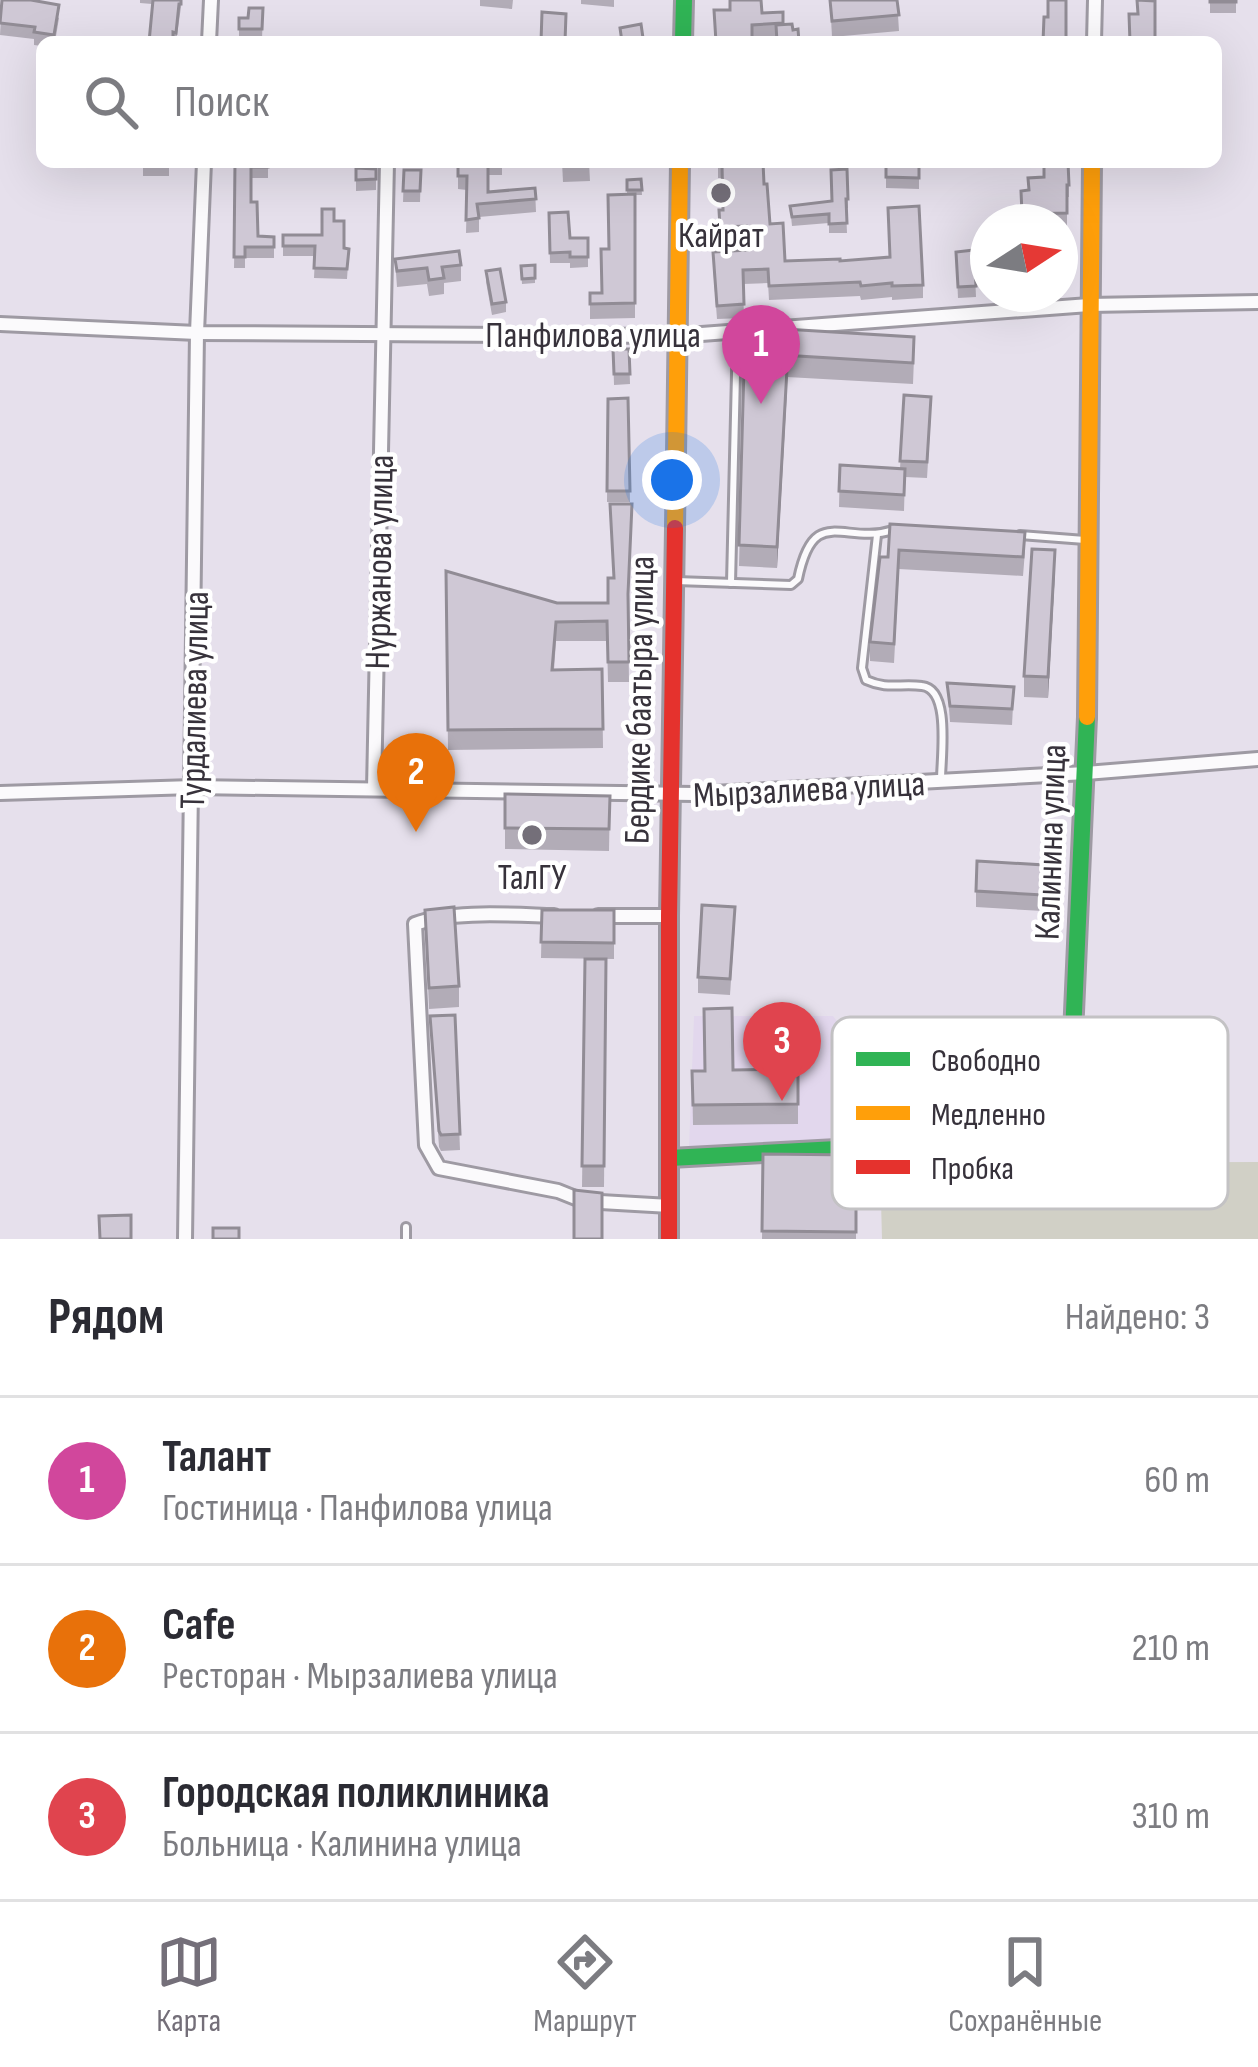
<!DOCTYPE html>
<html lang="ru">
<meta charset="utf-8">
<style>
body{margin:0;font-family:"Sofia Sans Condensed",sans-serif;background:#f7f7f7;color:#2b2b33}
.compass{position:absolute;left:970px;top:204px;width:108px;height:108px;border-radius:50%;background:#fff;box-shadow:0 12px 48px #0002;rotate:78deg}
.you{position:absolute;left:672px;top:480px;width:42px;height:42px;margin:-30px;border:9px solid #fff;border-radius:50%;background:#1a73e8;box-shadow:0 0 0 18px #1a73e833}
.badge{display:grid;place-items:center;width:78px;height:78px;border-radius:50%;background:#746f79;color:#fff;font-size:39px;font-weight:700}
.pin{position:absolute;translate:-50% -99px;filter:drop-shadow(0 3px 6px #0008)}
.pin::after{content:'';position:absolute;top:63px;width:42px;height:36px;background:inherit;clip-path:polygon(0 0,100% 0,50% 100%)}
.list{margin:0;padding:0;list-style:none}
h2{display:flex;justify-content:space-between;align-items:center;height:156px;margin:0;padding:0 48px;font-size:51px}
h2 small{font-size:39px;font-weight:400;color:#7c7c81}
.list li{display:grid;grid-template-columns:78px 1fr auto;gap:36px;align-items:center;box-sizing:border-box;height:168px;padding:0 48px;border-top:3px solid #e1e1e2}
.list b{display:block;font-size:45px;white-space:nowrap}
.list p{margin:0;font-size:39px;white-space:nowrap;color:#7c7c81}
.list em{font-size:39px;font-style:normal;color:#7c7c81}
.icon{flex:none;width:66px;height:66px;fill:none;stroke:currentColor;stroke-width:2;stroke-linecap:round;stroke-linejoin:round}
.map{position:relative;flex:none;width:1258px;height:1239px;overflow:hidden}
.search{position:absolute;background:#fff;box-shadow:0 12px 48px #0002;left:36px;right:36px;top:36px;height:132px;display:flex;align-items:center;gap:30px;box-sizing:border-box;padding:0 42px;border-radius:18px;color:#7c7c81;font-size:45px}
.sheet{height:660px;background:#fff}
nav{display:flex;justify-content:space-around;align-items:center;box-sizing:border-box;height:168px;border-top:3px solid #e1e1e2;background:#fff;font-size:33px;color:#7c7c81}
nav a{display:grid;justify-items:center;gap:6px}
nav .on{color:#746f79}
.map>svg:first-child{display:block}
.built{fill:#e2d7ed}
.green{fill:#d1d0c6}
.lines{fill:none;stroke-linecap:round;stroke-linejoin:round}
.lane-casing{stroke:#9e9aa3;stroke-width:12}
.street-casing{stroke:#9e9aa3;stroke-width:18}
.fast-casing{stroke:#9e9aa3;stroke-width:22}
.slow-casing{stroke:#9e9aa3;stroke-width:22}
.jam-casing{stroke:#9e9aa3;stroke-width:22}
.lane{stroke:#fbfafc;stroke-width:6}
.street{stroke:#fbfafc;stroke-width:12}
.fast{stroke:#30b455;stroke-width:16}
.slow{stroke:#ff9f0a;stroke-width:16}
.jam{stroke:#e5322d;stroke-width:16}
.wall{fill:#b2acb7}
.shaded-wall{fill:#918c95}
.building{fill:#cfc8d5;stroke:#918c95;stroke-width:3}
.poi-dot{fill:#746f79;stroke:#fff;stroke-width:4.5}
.labels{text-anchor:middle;stroke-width:9;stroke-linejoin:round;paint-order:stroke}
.poi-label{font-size:36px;fill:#37323b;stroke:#fff}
.street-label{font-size:36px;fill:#37323b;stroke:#fff}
.key{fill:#fff;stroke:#c3c2c4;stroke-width:3}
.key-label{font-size:33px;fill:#37323b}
</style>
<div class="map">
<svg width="1258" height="1239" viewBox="0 0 1258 1239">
<rect width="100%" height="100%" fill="#e6e0ec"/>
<!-- built -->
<path class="built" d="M694,1016H833L870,1063L874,1139L689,1147Z"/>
<!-- green -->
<path class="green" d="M1258,1162V1239H882L880,1163Z"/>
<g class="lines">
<!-- lane casing -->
<g class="lane-casing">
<g id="lane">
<path d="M877,535L862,668L866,680C888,690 900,683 922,686C951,689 941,757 941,780"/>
<path d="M1020,535L1085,540"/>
<path d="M676,581L791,585L798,579C814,502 844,546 893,530"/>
<path d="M731,583L737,332"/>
<path d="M406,1227V1239"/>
</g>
</g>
<!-- street casing -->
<g class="street-casing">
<g id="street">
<path d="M209,42L211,0"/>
<path d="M1094,42L1095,0"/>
<path d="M0,324L197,333L675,336L1089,305L1258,302"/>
<path d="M374,789L387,162"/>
<path d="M0,793L193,787L694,794L1086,773L1258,759"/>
<path d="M554,916C515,915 451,910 415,924L426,1145L439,1168L558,1191L583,1201L670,1206"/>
<path d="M598,916H669"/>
<path d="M185,1239L197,333L204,162"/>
</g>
</g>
<!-- fast casing -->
<g class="fast-casing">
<g id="fast">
<path d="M683,42L684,0"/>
<path d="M670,1158L1040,1138L1052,1133L1061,1125L1070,1103L1087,717"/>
</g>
</g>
<!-- slow casing -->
<g class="slow-casing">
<g id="slow">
<path d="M675,528L680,162"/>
<path d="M1087,717L1092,162"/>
</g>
</g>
<!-- jam casing -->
<g class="jam-casing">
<path id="jam" d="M669,1239V916L675,528"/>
</g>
<!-- lane -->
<use href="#lane" class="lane"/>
<!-- street -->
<use href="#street" class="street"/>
<!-- fast -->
<use href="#fast" class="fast"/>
<!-- slow -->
<use href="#slow" class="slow"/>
<!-- jam -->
<use href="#jam" class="jam"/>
</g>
<!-- wall -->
<g class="wall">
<path d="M2,0H33L59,18L55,42H42V46L34,45V39L0,35Z"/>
<path d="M140,0H182L176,42H149L152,4L140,3Z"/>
<path d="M480,0H513L512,9L480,6Z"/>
<path d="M581,0H614V7L581,4Z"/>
<path d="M830,0H897L899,31L832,37Z"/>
<rect x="1210" y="0" width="26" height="13"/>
<path d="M263,8L262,40H239V18H248Z"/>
<path d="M730,10L762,13L783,12L776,38L752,39Z"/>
<rect x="143" y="162" width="26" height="14"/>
<path d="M236,162H268V178H251V202L258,236L274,237V258H245V268H234Z"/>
<path d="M458,162H502V175H488V192L535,188L536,212L479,217V232L466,233L467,190L458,189Z"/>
<path d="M562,162H589L590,181L563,182Z"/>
<path d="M718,162L764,184L770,224L785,261H840L923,285V298L892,300V297L861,300L860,296L769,300L768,283L743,284L744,318L717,319L713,266L747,250L746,240L720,241L719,210H722V178H718Z"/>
<path d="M886,162L919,163V189L886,188Z"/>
<path d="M356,168L376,169V190L356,191Z"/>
<path d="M847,169L848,208H846L847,233H829V223L792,226L790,206L832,201Z"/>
<path d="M404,170H421L420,202H403Z"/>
<path d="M1044,177L1069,185V197H1067V226H1060V222H1021V191L1028,190V178Z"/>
<path d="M641,179L642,195H635V318L590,319V293H602L609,249L627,194V180Z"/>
<path d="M549,213L570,238H588V267L570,268V263H550Z"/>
<path d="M334,221L344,248L349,249L347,279L314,278L315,256H283V235H322Z"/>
<path d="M974,250L976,297L958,298L956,252Z"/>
<path d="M395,259L461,265V281L444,283V294L429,296L427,284L397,287Z"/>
<path d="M521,266L535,278V283L522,284Z"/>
<path d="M486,271L506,302V312L492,315L486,282Z"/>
<path d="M784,329L914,358L913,384L787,377L777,568L739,566L744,367L782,369Z"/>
<path d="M613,349H629L630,384L614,385Z"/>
<path d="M904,395L931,413L927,478L905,477L904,511L839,507L840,465L900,469Z"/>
<path d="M628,398L630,502H607L608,399Z"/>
<path d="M890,524L1025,551L1023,576L899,569L894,663L870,661V642L888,557Z"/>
<path d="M446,571L557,603L628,608L629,682H608L607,641H556L554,670L602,669L603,748L448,750Z"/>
<path d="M1055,571L1048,698L1024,697V676Z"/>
<path d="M947,683L1014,687L1012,725L950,722Z"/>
<path d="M505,794L610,796L609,851L505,849Z"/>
<path d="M1044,865L1043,911L976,907V891Z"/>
<path d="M425,910L459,986V1007L429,1009Z"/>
<path d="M542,910H614V959L541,958Z"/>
<path d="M735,923L730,995L698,993V977Z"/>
<path d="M585,959H606L604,1187H582Z"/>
<path d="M455,1015L460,1150L441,1151L439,1147L430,1016Z"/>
<path d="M1135,1055L1204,1090L1169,1119L1135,1076Z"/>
<path d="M798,1069V1124L693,1125L692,1071Z"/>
<path d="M763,1154L856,1155V1239H762Z"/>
</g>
<!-- shaded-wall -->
<g class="shaded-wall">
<path d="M787,369V390L777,568V547Z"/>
<path d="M1055,550V571L1048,698V677Z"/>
<path d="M1204,1069V1090L1169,1119V1097Z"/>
</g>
<!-- building -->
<g class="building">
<path d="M2,0H31L59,5L54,35L34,32L35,27L0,23Z"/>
<path d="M153,0H181V4H179L176,33L173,32V42H149Z"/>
<path d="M730,0H761L762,13L783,12V23L752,25V42H716L714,10H730Z"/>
<path d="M830,0H897L899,15L832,21Z"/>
<path d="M1048,0H1066V42H1043L1044,17H1048Z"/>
<path d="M1137,0L1155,1V42H1130L1129,14H1138Z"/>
<rect x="1210" y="0" width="26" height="2"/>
<path d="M249,8H263L262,29H239V18H248Z"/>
<path d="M542,12L566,14L565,42H541Z"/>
<path d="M641,24L643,38H639L640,42H622L620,28Z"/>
<path d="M792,24L793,30L798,29L799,42H777L776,25Z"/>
<path d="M143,162H169V166L143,165Z"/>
<path d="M235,162H268V167H251V202H257L258,236L274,237V247H245V257H234Z"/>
<path d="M458,162H488V192L535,188L536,199L477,204L479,218L466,220L467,176H458Z"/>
<path d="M563,162H589L590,165L563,166Z"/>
<path d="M718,162H763L764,184H767L770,224L783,223L785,261L840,259V261L890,257L888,208L919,206L923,285L892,286V283L861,286L860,282L769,286L768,269L743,270L744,304L717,306L713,252L747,250L746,226L720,227L719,210H723L722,165H718Z"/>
<path d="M886,162L919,163V178L886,177Z"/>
<path d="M1044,162H1068L1069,185H1067V213L1022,214L1021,191L1029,190L1028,178L1044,177Z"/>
<path d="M356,168L376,169V179L356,180Z"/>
<path d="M847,169L848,199H846L847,223L829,224V214L792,217L790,206L832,201L831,170Z"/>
<path d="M404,170H421L420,191H403Z"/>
<path d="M641,179L642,190H627V180Z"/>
<path d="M635,194V303L590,304V293H602L601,249H609L608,195Z"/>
<path d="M322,209H334V221H344V248L349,249L347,269L314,268L315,246H283V235H322Z"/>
<path d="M568,212L570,238H588V257H570V252L550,253L549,213Z"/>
<path d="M974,250L976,286L958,287L956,252Z"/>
<path d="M459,251L461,265L442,267L444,278L429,280L427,268L397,271L395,259Z"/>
<path d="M535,265V278L522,279L521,266Z"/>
<path d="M500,269L506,302L492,304L486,271Z"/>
<path d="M784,329L914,337L913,363L782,355Z"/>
<path d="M613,349H629L630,374H614Z"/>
<path d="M744,367L787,369L777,547L739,545Z"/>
<path d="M904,395L931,397L927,462L900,461Z"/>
<path d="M628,398L630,491H607L608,399Z"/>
<path d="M840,465L905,469L904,495L839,491Z"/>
<path d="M610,504H632L628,594L629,662H608L607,621L556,622L552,670L602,669L603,729L448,730L446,571L557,603H608V578H614Z"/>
<path d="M890,524L1025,532L1023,557L899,550L894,644L870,642L880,557H888Z"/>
<path d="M1032,549L1055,550L1048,677L1024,676Z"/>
<path d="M947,683L1014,687L1012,709L950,706Z"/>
<path d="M505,794L610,796L609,829L505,828Z"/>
<path d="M977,861L1044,865L1043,895L976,891Z"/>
<path d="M702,905L735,907L730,979L698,977Z"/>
<path d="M454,907L459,986L429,988L425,910Z"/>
<path d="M542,910H614V943L541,942Z"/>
<path d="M585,959H606L604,1166H582Z"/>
<path d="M732,1008L733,1070L798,1069V1104L693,1105L692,1071H705L704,1009Z"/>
<path d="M455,1015L460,1134L441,1135L439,1131L430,1016Z"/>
<path d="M763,1154L856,1155V1232L762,1231Z"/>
<path d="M574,1190L602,1193V1239H574Z"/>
<path d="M131,1215V1239H100L99,1216Z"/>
<rect x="213" y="1228" width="26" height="11"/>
</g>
<!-- markers -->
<g class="poi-dot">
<circle cx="721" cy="193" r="12"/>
<circle cx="532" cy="835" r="12"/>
</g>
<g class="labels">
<!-- poi labels -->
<g class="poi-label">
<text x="721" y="247">Кайрат</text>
<text x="532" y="889">ТалГУ</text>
</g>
<!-- street labels -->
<g class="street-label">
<text x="593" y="347">Панфилова улица</text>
<text transform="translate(378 562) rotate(-89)" y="13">Нуржанова улица</text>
<text transform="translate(193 700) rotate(-89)" y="13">Турдалиева улица</text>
<text transform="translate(638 700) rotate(-89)" y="13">Бердике баатыра улица</text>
<text transform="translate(809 788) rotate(-3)" y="13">Мырзалиева улица</text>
<text transform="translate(1049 842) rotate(-88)" y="13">Калинина улица</text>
</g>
</g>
<!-- legend -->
<rect x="832" y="1017" width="396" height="192" rx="18" class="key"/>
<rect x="856" y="1052" width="54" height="14" fill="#30b455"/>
<rect x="856" y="1106" width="54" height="14" fill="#ff9f0a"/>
<rect x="856" y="1160" width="54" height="14" fill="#e5322d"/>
<g class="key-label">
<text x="931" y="1071">Свободно</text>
<text x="931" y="1125">Медленно</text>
<text x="931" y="1179">Пробка</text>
</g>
</svg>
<svg class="compass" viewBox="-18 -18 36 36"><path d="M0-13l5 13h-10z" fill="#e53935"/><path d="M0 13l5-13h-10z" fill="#7c7c81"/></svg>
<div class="you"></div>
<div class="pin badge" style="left:761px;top:404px;background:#d1479c">1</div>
<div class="pin badge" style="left:416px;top:832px;background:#e8710a">2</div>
<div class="pin badge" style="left:782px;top:1101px;background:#e0444e">3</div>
<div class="search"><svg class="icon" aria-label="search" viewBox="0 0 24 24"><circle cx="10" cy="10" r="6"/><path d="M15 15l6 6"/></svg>Поиск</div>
</div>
<section class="sheet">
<h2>Рядом<small>Найдено: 3</small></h2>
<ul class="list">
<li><span class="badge" style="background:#d1479c">1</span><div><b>Талант</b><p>Гостиница · Панфилова улица</p></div><em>60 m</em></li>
<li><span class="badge" style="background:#e8710a">2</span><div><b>Cafe</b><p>Ресторан · Мырзалиева улица</p></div><em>210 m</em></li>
<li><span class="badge" style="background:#e0444e">3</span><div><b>Городская поликлиника</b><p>Больница · Калинина улица</p></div><em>310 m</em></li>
</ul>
</section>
<nav>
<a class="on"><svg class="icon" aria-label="map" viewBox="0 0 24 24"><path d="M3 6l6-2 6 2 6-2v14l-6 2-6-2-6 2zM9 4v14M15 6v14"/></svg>Карта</a>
<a><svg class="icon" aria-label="directions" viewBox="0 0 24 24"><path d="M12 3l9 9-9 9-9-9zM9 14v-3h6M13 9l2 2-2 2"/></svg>Маршрут</a>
<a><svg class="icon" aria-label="saved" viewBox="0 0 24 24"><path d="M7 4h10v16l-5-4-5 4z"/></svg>Сохранённые</a>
</nav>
